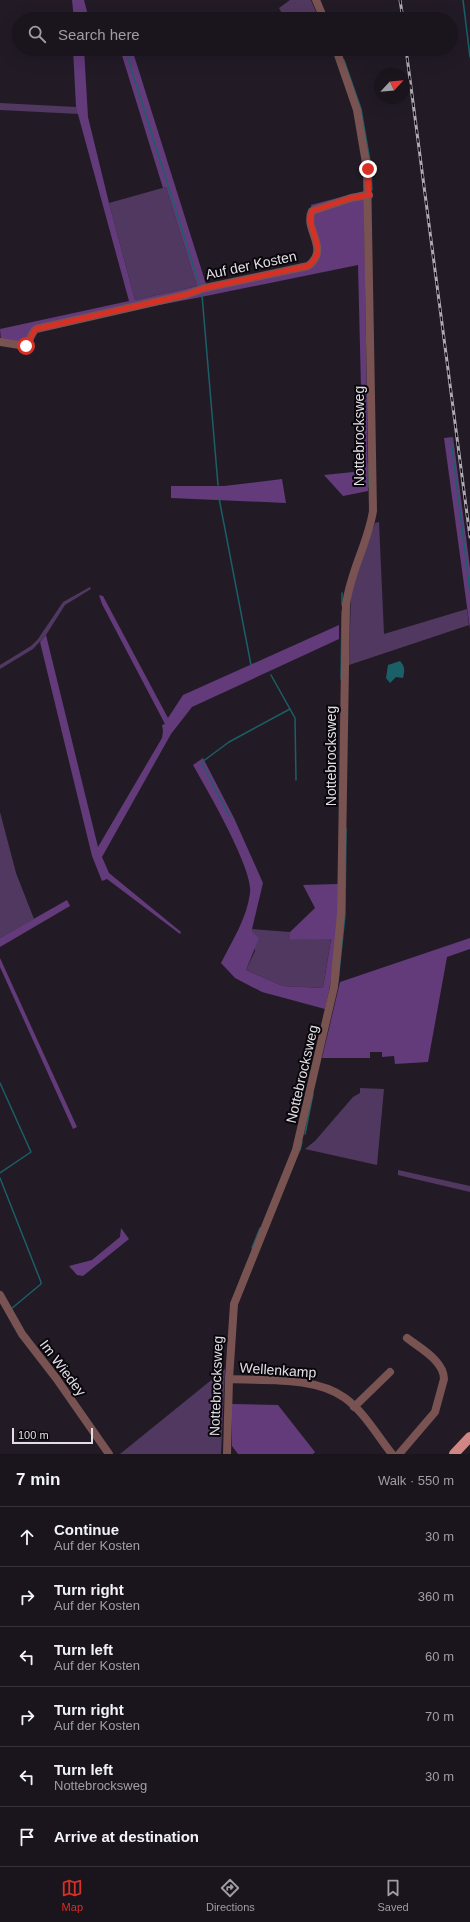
<!DOCTYPE html>
<meta charset="utf-8">
<style>
body{margin:0;font-family:Arial,sans-serif;background:#272129;color:#f1f3f6}
.compass{position:absolute;left:374px;top:68px;width:36px;height:36px;border-radius:50%;background:#1a141c;box-shadow:0 4px 16px #0002;rotate:64deg}
.scale{position:absolute;left:12px;bottom:10px;width:81px;box-sizing:border-box;padding-left:4px;border:2px solid #e2dee5;border-top:0;font-size:11px;line-height:14px;white-space:nowrap;color:#e2dee5;-webkit-text-stroke:3px #0a070c;paint-order:stroke}
.stop{position:absolute;width:12px;height:12px;margin:-9px;border:3px solid #d93025;border-radius:50%;background:#fff}
.stop.end{background:#d93025;border-color:#fff;box-shadow:0 1px 4px #0008}
.list{margin:0;padding:0;list-style:none}
h2{display:flex;justify-content:space-between;align-items:center;height:52px;margin:0;padding:0 16px;font-size:17px}
h2 small{font-size:13px;font-weight:400;color:#9f9ea3}
.list li{display:grid;grid-template-columns:26px 1fr auto;gap:12px;align-items:center;box-sizing:border-box;height:60px;padding:0 16px;border-top:1px solid #38333b}
.list b{display:block;font-size:15px;white-space:nowrap}
.list p{margin:0;font-size:13px;white-space:nowrap;color:#9f9ea3}
.list em{font-size:13px;font-style:normal;color:#9f9ea3}
.icon{flex:none;width:22px;height:22px;fill:none;stroke:currentColor;stroke-width:2;stroke-linecap:round;stroke-linejoin:round}
.map{position:relative;flex:none;width:470px;height:1454px;overflow:hidden}
.search{position:absolute;background:#1a141c;box-shadow:0 4px 16px #0002;left:12px;right:12px;top:12px;height:44px;display:flex;align-items:center;gap:10px;box-sizing:border-box;padding:0 14px;border-radius:22px;color:#9f9ea3;font-size:15px}
.sheet{height:412px;background:#1a141c}
nav{display:flex;justify-content:space-around;align-items:center;box-sizing:border-box;height:56px;border-top:1px solid #38333b;background:#1a141c;font-size:11px;color:#9f9ea3}
nav a{display:grid;justify-items:center;gap:2px}
nav .on{color:#d93025}
.map>svg:first-child{display:block}
.green{fill:#513860}
.forest{fill:#633a7a}
.water{fill:#1b5f67}
.lines{fill:none;stroke-linecap:round;stroke-linejoin:round}
.stream{stroke:#1b5f67;stroke-width:1.5}
.minor{stroke:#785351;stroke-width:8}
.major{stroke:#d28684;stroke-width:10}
.rail-casing{stroke:#afaab2;stroke-width:3}
.rail{stroke:#0a070c;stroke-width:1.5;stroke-dasharray:4.5;stroke-linecap:butt}
.route{stroke:#d93025;stroke-width:5}
.labels{text-anchor:middle;stroke-width:4;stroke-linejoin:round;paint-order:stroke}
.street-label{font-size:14px;fill:#e2dee5;stroke:#0a070c}
</style>
<div class="map">
<svg width="470" height="1454" viewBox="0 0 470 1454">
<rect width="100%" height="100%" fill="#221b26"/>
<!-- green -->
<g class="green">
<path d="M290,0H311L319,19H285L279,8Z"/>
<path d="M0,103L76,107L79,114L0,110Z"/>
<path d="M166,187L197,286L135,300L109,203Z"/>
<path d="M379,522L384,634L467,609L469,625L349,665L351,590L375,523Z"/>
<path d="M90,587L91,589L65,605L46,635L33,649L0,669V665L31,646L38,639L63,602Z"/>
<path d="M0,812L16,873L34,919L0,938Z"/>
<path d="M252,929L290,932L291,940L331,938L323,988L283,986L246,970L255,951Z"/>
<path d="M360,1088L384,1089L377,1165L305,1149L315,1141L353,1097L360,1093Z"/>
<path d="M398,1170L470,1186V1192L398,1175Z"/>
<path d="M225,1369L221,1454H120Z"/>
</g>
<!-- forest -->
<g class="forest">
<path d="M72,0H84L89,19H74Z"/>
<path d="M73,49H84L88,117L109,203L135,300L197,286L166,187L163,188L120,49H132L206,284L261,273L302,271L319,249L311,205L364,191L368,491L343,496L324,475L363,471L358,265L196,298L35,328L27,342L1,341L0,329L129,301L76,107Z"/>
<path d="M453,437L470,568V629L444,438Z"/>
<path d="M282,479L286,503L171,498V486H224Z"/>
<path d="M99,595L103,596L168,718L183,695L339,625V639L192,707L171,734L102,857L109,873L181,932L180,934L107,879L102,881L92,856L40,642L46,635L98,847L162,738L163,731L162,725L165,724L102,604Z"/>
<path d="M203,758L234,818L263,883L252,929L253,933L259,938L246,970L283,986L323,988L331,939L290,940V932L315,908L303,885L338,884C338,925 335,969 325,1009L262,992L235,978L221,963C232,941 247,918 250,893C254,870 206,788 193,765Z"/>
<path d="M67,900L70,906L0,947V938Z"/>
<path d="M470,938V949L447,957L428,1062L395,1064L394,1056L382,1057V1052H370V1058H322L340,982Z"/>
<path d="M0,958L77,1127L73,1129L0,967Z"/>
<path d="M121,1228L129,1239L83,1276L77,1275L69,1266L92,1260L120,1237Z"/>
<path d="M232,1404L278,1405L315,1452L313,1454H238L232,1446Z"/>
</g>
<!-- water -->
<path class="water" d="M400,661C405,666 405,671 403,678L396,677L390,683L386,678L388,665Z"/>
<g class="lines">
<!-- stream -->
<g class="stream">
<path d="M463,0L470,57"/>
<path d="M125,49L199,284"/>
<path d="M332,49L333,53"/>
<path d="M344,60L361,109L371,167"/>
<path d="M371,170L372,190"/>
<path d="M202,295L218,485"/>
<path d="M451,440L470,592"/>
<path d="M368,464V487"/>
<path d="M219,498L251,665"/>
<path d="M342,605V593"/>
<path d="M271,675L295,718L296,780"/>
<path d="M341,679L342,611"/>
<path d="M230,817L202,764V762L229,742L290,709"/>
<path d="M338,982L345,915L346,828"/>
<path d="M0,1083L31,1152L0,1173"/>
<path d="M305,1134L313,1094"/>
<path d="M300,1150L302,1142"/>
<path d="M0,1178L41,1282V1284L11,1309"/>
<path d="M252,1248L260,1228"/>
</g>
<!-- minor -->
<g class="minor">
<path d="M316,0L324,19"/>
<path d="M0,342L26,346C30,342 30,334 36,329L185,295L205,288L308,266C331,249 303,229 312,211L351,198L369,195"/>
<path d="M0,1295L22,1334L56,1378L109,1454"/>
<path d="M229,1379C265,1381 315,1376 345,1398C364,1412 377,1435 392,1454"/>
<path d="M354,1407L390,1372"/>
<path d="M227,1454L229,1379L234,1304L296,1150L334,987L341,913L346,605C350,572 368,543 373,511L367,169L357,110L336,49"/>
<path d="M399,1454L435,1412L444,1379C444,1361 420,1348 407,1338"/>
</g>
<!-- major -->
<path class="major" d="M454,1454L470,1437"/>
<!-- rail casing -->
<g class="rail-casing">
<g id="rail">
<path d="M400,0L403,19"/>
<path d="M406,49L470,537"/>
</g>
</g>
<!-- rail -->
<use href="#rail" class="rail"/>
</g>
<g class="lines">
<!-- route -->
<path class="route" d="M26,346C30,343 31,334 36,329L185,295L205,288L308,266C331,249 304,229 312,211L351,198L369,195L368,169"/>
</g>
<g class="labels">
<!-- street labels -->
<g class="street-label">
<text transform="translate(251 265) rotate(-12)" y="5">Auf der Kosten</text>
<text transform="translate(359 436) rotate(-90)" y="5">Nottebrocksweg</text>
<text transform="translate(331 756) rotate(-90)" y="5">Nottebrocksweg</text>
<text transform="translate(302 1074) rotate(-77)" y="5">Nottebrocksweg</text>
<text transform="translate(63 1368) rotate(53)" y="5">Im Wiedey</text>
<text transform="translate(278 1370) rotate(4)" y="5">Wellenkamp</text>
<text transform="translate(216 1386) rotate(-88)" y="5">Nottebrocksweg</text>
</g>
</g>
</svg>
<svg class="compass" viewBox="-18 -18 36 36"><path d="M0-13l5 13h-10z" fill="#e53935"/><path d="M0 13l5-13h-10z" fill="#9f9ea3"/></svg>
<div class="scale">100 m</div>
<div class="stop" style="left:26px;top:346px"></div>
<div class="stop end" style="left:368px;top:169px"></div>
<div class="search"><svg class="icon" aria-label="search" viewBox="0 0 24 24"><circle cx="10" cy="10" r="6"/><path d="M15 15l6 6"/></svg>Search here</div>
</div>
<section class="sheet">
<h2>7 min<small>Walk · 550 m</small></h2>
<ul class="list">
<li><svg class="icon" aria-label="ahead" viewBox="0 0 24 24"><path d="M12 20V5M6 11l6-6 6 6"/></svg><div><b>Continue</b><p>Auf der Kosten</p></div><em>30 m</em></li>
<li><svg class="icon" aria-label="right" viewBox="0 0 24 24"><path d="M7 20v-9h11M14 6l5 5-5 5"/></svg><div><b>Turn right</b><p>Auf der Kosten</p></div><em>360 m</em></li>
<li><svg class="icon" aria-label="left" viewBox="0 0 24 24"><path d="M17 20v-9H6M10 6l-5 5 5 5"/></svg><div><b>Turn left</b><p>Auf der Kosten</p></div><em>60 m</em></li>
<li><svg class="icon" aria-label="right" viewBox="0 0 24 24"><path d="M7 20v-9h11M14 6l5 5-5 5"/></svg><div><b>Turn right</b><p>Auf der Kosten</p></div><em>70 m</em></li>
<li><svg class="icon" aria-label="left" viewBox="0 0 24 24"><path d="M17 20v-9H6M10 6l-5 5 5 5"/></svg><div><b>Turn left</b><p>Nottebrocksweg</p></div><em>30 m</em></li>
<li><svg class="icon" aria-label="arrive" viewBox="0 0 24 24"><path d="M6 21V4h12l-3 4 3 4H6"/></svg><div><b>Arrive at destination</b></div></li>
</ul>
</section>
<nav>
<a class="on"><svg class="icon" aria-label="map" viewBox="0 0 24 24"><path d="M3 6l6-2 6 2 6-2v14l-6 2-6-2-6 2zM9 4v14M15 6v14"/></svg>Map</a>
<a><svg class="icon" aria-label="directions" viewBox="0 0 24 24"><path d="M12 3l9 9-9 9-9-9zM9 14v-3h6M13 9l2 2-2 2"/></svg>Directions</a>
<a><svg class="icon" aria-label="saved" viewBox="0 0 24 24"><path d="M7 4h10v16l-5-4-5 4z"/></svg>Saved</a>
</nav>
